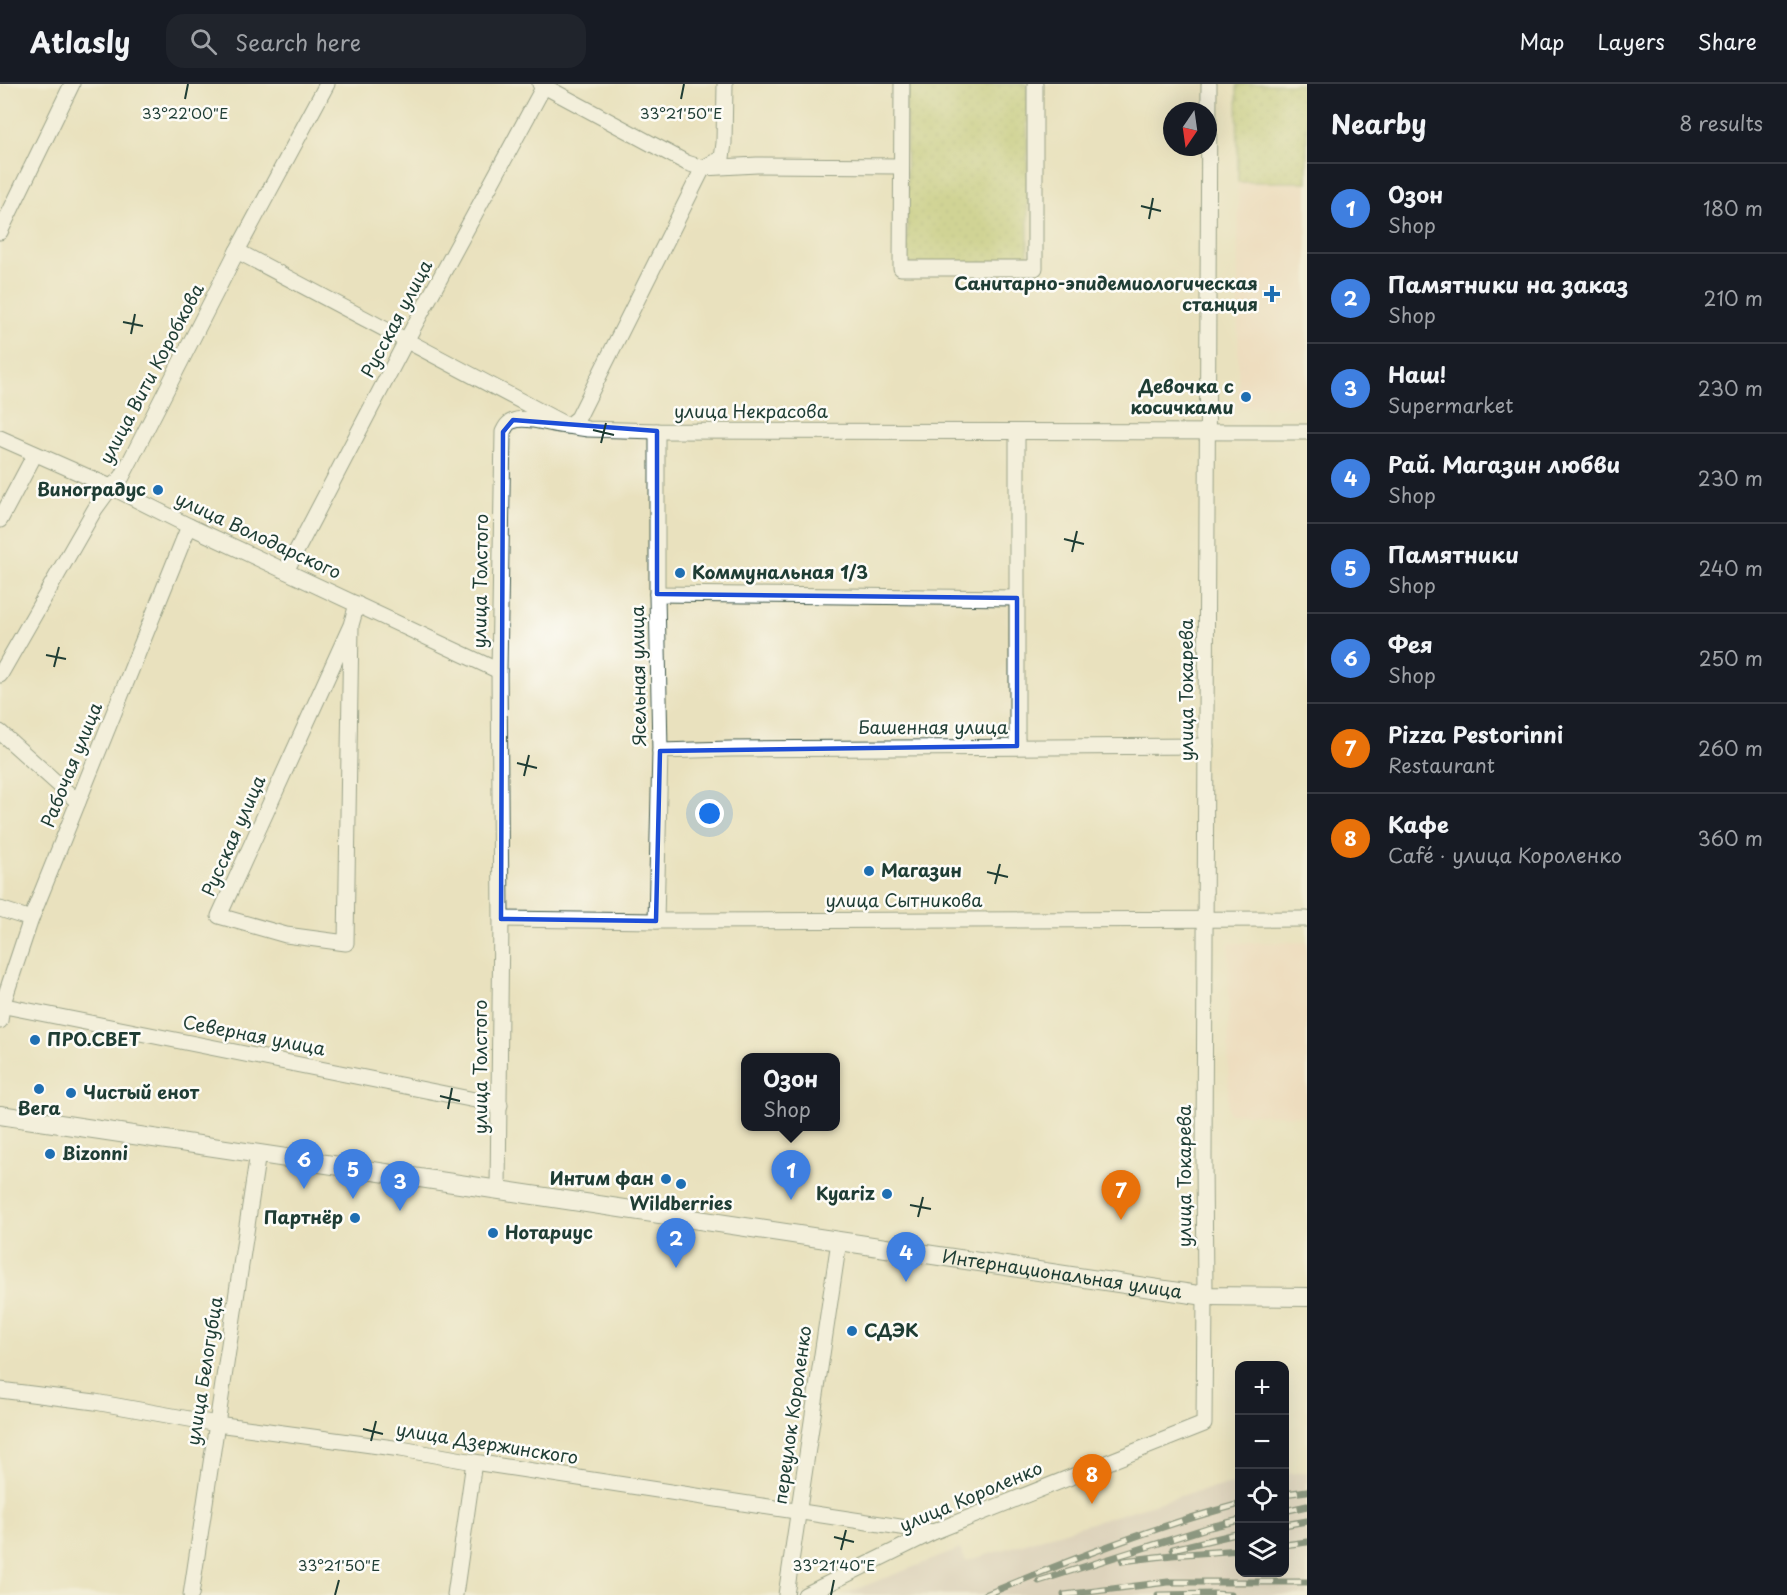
<!DOCTYPE html>
<meta charset="utf-8">
<style>
body{margin:0;font-family:"Playpen Sans",sans-serif;background:#20242c;color:#f1f3f6}
.controls{position:absolute;right:18px;bottom:18px;display:grid;overflow:hidden;border-radius:12px;box-shadow:0 6px 24px #0002}
.controls button{width:54px;height:54px;display:grid;place-items:center;padding:0;border:0;border-bottom:2px solid #363941;background:#171b24;color:#f1f3f6;font:30px sans-serif}
.compass{position:absolute;left:1163px;top:18px;width:54px;height:54px;border-radius:50%;background:#171b24;box-shadow:0 6px 24px #0002;rotate:193deg}
.you{position:absolute;left:710px;top:730px;width:21px;height:21px;margin:-15px;border:4px solid #fff;border-radius:50%;background:#1a73e8;box-shadow:0 0 0 9px #1a73e833}
.badge{display:grid;place-items:center;width:39px;height:39px;border-radius:50%;background:#1f6fb2;color:#fff;font-size:20px;font-weight:700}
.pin{position:absolute;translate:-50% -50px;filter:drop-shadow(0 2px 3px #0008)}
.pin::after{content:'';position:absolute;top:32px;width:21px;height:18px;background:inherit;clip-path:polygon(0 0,100% 0,50% 100%)}
.popup{position:absolute;left:741px;top:969px;width:99px;height:78px;box-sizing:border-box;display:grid;place-content:center;border-radius:12px;background:#171b24;filter:drop-shadow(0 2px 4px #0005);font-size:20px;white-space:nowrap;color:#9ea1a6}
.popup b{font-size:22px;color:#f1f3f6}
.popup::after{content:'';position:absolute;left:50%;top:100%;margin-left:-12px;border:12px solid transparent;border-top-color:#171b24}
.list{margin:0;padding:0;list-style:none}
h2{display:flex;justify-content:space-between;align-items:center;height:78px;margin:0;padding:0 24px;font-size:26px}
h2 small{font-size:20px;font-weight:400;color:#9ea1a6}
.list li{display:grid;grid-template-columns:39px 1fr auto;gap:18px;align-items:center;box-sizing:border-box;height:90px;padding:0 24px;border-top:2px solid #363941}
.list b{display:block;font-size:22px;white-space:nowrap}
.list p{margin:0;font-size:20px;white-space:nowrap;color:#9ea1a6}
.list em{font-size:20px;font-style:normal;color:#9ea1a6}
.icon{flex:none;width:33px;height:33px;fill:none;stroke:currentColor;stroke-width:2;stroke-linecap:round;stroke-linejoin:round}
.map{position:relative;flex:none;width:1307px;height:1511px;overflow:hidden}
header{display:flex;align-items:center;gap:36px;box-sizing:border-box;height:84px;padding:0 30px;background:#171b24;border-bottom:2px solid #363941}
header strong{font-size:28px}
nav{display:flex;gap:33px;margin-inline-start:auto;font-size:21px}
.search{width:420px;height:54px;background:#20242c;display:flex;align-items:center;gap:15px;box-sizing:border-box;padding:0 21px;border-radius:18px;color:#9ea1a6;font-size:22px}
main{display:flex}
aside{flex:1;background:#171b24}
.map>svg:first-child{display:block}
.built{fill:#f2d5be}
.railway{fill:#cfc1ba}
.grass{fill:url(#grass-dots);stroke:#68804c;stroke-width:1.5}
.lines{fill:none;stroke-linecap:round;stroke-linejoin:round}
.minor-casing{stroke:#3d5649;stroke-width:17}
.major-casing{stroke:#3d5649;stroke-width:20}
.minor{stroke:#fff;stroke-width:15}
.major{stroke:#fff;stroke-width:18}
.rail-casing{stroke:#1f3d34;stroke-width:7}
.rail{stroke:#fdfcf7;stroke-width:4.5;stroke-dasharray:14;stroke-linecap:butt}
.marked{fill:none;stroke:#1d4ed8;stroke-width:4.5;stroke-linejoin:round}
.ticks{fill:none;stroke:#1f3d34;stroke-width:2}
.poi-dot{fill:#1f6fb2;stroke:#fdfcf7;stroke-width:2}
.labels{text-anchor:middle;stroke-width:5;stroke-linejoin:round;paint-order:stroke}
.poi-label{font-size:18px;font-weight:bold;fill:#1f3d34;stroke:#fdfcf7;text-anchor:start}
.street-label{font-size:18px;fill:#1f3d34;stroke:#fdfcf7}
.ticks-label{font-size:15px;text-anchor:middle;fill:#1f3d34;stroke:#fdfcf7;stroke-width:5;stroke-linejoin:round;paint-order:stroke}
</style>
<header>
<strong>Atlasly</strong>
<div class="search"><svg class="icon" aria-label="search" viewBox="0 0 24 24"><circle cx="10" cy="10" r="6"/><path d="M15 15l6 6"/></svg>Search here</div>
<nav><a>Map</a><a>Layers</a><a>Share</a></nav>
</header>
<main>
<div class="map">
<svg width="1307" height="1511" viewBox="0 0 1307 1511">
<defs>
<pattern id="grass-dots" width="8" height="8" patternUnits="userSpaceOnUse" patternTransform="scale(1.5)"><rect width="8" height="8" fill="#b2c265"/><path d="M2 2h.1M6 6h.1" fill="none" stroke="#909f54" stroke-width="1.8" stroke-linecap="round"/></pattern>
</defs>
<rect width="100%" height="100%" fill="#fdfcf7"/>
<filter id="ink" filterUnits="userSpaceOnUse"><feTurbulence type="fractalNoise" baseFrequency=".0167" numOctaves="2"/><feDisplacementMap in="SourceGraphic" scale="12" xChannelSelector="R" yChannelSelector="G"/><feConvolveMatrix kernelMatrix="1 2 1 2 8 2 1 2 1" color-interpolation-filters="sRGB"/></filter>
<filter id="wash" filterUnits="userSpaceOnUse"><feTurbulence type="fractalNoise" baseFrequency=".008" numOctaves="4" result="noise"/><feDisplacementMap in="SourceGraphic" scale="24" xChannelSelector="R" yChannelSelector="G"/><feGaussianBlur stdDeviation="1.35" result="paint"/><feColorMatrix in="noise" values="0 0 0 0 0 0 0 0 0 0 0 0 0 0 0 0 0 1.4 0 .05"/><feComposite in="paint" operator="in"/></filter>
<g filter="url(#wash)">
<rect width="100%" height="100%" fill="#e9e1be"/>
<!-- built -->
<g class="built">
<rect x="1238" y="98" width="69" height="224"/>
<path d="M1307,858V1032L1228,1029L1229,859Z"/>
</g>
<!-- railway -->
<path class="railway" d="M1307,1388V1511H841L960,1465L966,1477L1193,1408L1239,1399L1240,1488H1284L1285,1390Z"/>
<!-- grass -->
<g class="grass">
<path d="M906,0H1027L1028,180H907Z"/>
<path d="M1237,0H1307V98H1238Z"/>
</g>
</g>
<g filter="url(#ink)">
<g class="lines">
<!-- minor casing -->
<g class="minor-casing">
<g id="minor">
<path d="M540,0L687,79L703,84L757,81L901,82"/>
<path d="M902,0L901,184H1035V0"/>
<path d="M0,148L72,0"/>
<path d="M237,167L568,342L588,345L657,347L1307,348"/>
<path d="M0,354L111,403L189,442L499,587"/>
<path d="M0,436L35,370"/>
<path d="M286,487L406,257L544,2"/>
<path d="M657,510L1017,514"/>
<path d="M351,541L219,832L286,851L346,859L351,541L357,520"/>
<path d="M0,591L95,425L111,403L122,393L237,167L327,0"/>
<path d="M0,648L78,718"/>
<path d="M1017,662V348"/>
<path d="M660,667L731,665L1206,662"/>
<path d="M0,825L31,835"/>
<path d="M501,835L656,837L1307,835"/>
<path d="M656,837L660,667L657,510V347"/>
<path d="M0,921L500,1021"/>
<path d="M0,937L2,922L31,835L189,442"/>
<path d="M498,1105L501,835L499,587L503,348C505,344 508,338 513,337C526,331 554,342 568,342L578,334L703,84L722,74L724,59L725,0"/>
<path d="M0,1306L95,1318L217,1340L401,1365L474,1378L933,1448"/>
<path d="M191,1511L258,1069"/>
<path d="M455,1511L474,1378"/>
<path d="M786,1511L839,1157"/>
<path d="M805,1511L933,1448L1204,1340L1205,1212L1204,1073L1209,0"/>
</g>
</g>
<!-- major casing -->
<g class="major-casing">
<g id="major">
<path id="s1" d="M0,1031L1205,1212L1307,1213"/>
</g>
</g>
<!-- minor -->
<use href="#minor" class="minor"/>
<!-- major -->
<use href="#major" class="major"/>
<!-- rail casing -->
<g class="rail-casing">
<g id="rail">
<path d="M1284,1410L1307,1407"/>
<path d="M1284,1427L1307,1422"/>
<path d="M1284,1441L1307,1437"/>
<path d="M1284,1461L1307,1458"/>
<path d="M1173,1465L1240,1449"/>
<path d="M1123,1477L1172,1471L1240,1466"/>
<path d="M1039,1497L1210,1443L1240,1436"/>
<path d="M985,1511C1068,1477 1152,1443 1240,1420"/>
<path d="M1064,1511L1168,1498H1307"/>
<path d="M1158,1511L1214,1510L1231,1511"/>
</g>
</g>
<!-- rail -->
<use href="#rail" class="rail"/>
</g>
</g>
<!-- marked area -->
<path d="M0 0H1307V1511H0ZM513,336L657,347V510L1017,514V662L660,667L656,837L501,835L503,348Z" fill="#e9e1be" fill-opacity=".55" fill-rule="evenodd"/>
<path class="marked" d="M513,336L657,347V510L1017,514V662L660,667L656,837L501,835L503,348Z"/>
<!-- ticks -->
<path class="ticks" d="M185,15L188,0M681,15L684,0M1141,122L1161,127M1149,135L1153,114M123,238L143,242M131,250L135,230M593,346L614,351M601,359L606,339M1064,455L1084,460M1072,468L1077,447M46,571L66,575M54,583L59,563M517,679L537,684M524,692L529,671M987,788L1008,793M995,800L1000,780M440,1012L460,1017M448,1025L452,1004M910,1121L931,1125M918,1133L923,1113M363,1345L383,1350M371,1357L376,1337M834,1453L854,1458M841,1466L846,1446M335,1511L339,1496M831,1511L834,1496"/>
<!-- markers -->
<g class="poi-dot">
<path d="M1269 201h6v6h6v6h-6v6h-6v-6h-6v-6h6z"/>
<circle cx="1246" cy="313" r="6"/>
<circle cx="158" cy="406" r="6"/>
<circle cx="680" cy="489" r="6"/>
<circle cx="869" cy="787" r="6"/>
<circle cx="35" cy="956" r="6"/>
<circle cx="39" cy="1005" r="6"/>
<circle cx="71" cy="1009" r="6"/>
<circle cx="50" cy="1070" r="6"/>
<circle cx="666" cy="1095" r="6"/>
<circle cx="681" cy="1100" r="6"/>
<circle cx="887" cy="1110" r="6"/>
<circle cx="355" cy="1134" r="6"/>
<circle cx="493" cy="1149" r="6"/>
<circle cx="852" cy="1247" r="6"/>
</g>
<g class="labels">
<!-- poi labels -->
<g class="poi-label">
<text x="1258" y="206" text-anchor="end">Санитарно-эпидемиологическая<tspan x="1258" dy="21">станция</tspan></text>
<text x="1234" y="309" text-anchor="end">Девочка с<tspan x="1234" dy="21">косичками</tspan></text>
<text x="146" y="412" text-anchor="end">Виноградус</text>
<text x="692" y="495">Коммунальная 1/3</text>
<text x="881" y="793">Магазин</text>
<text x="47" y="962">ПРО.СВЕТ</text>
<text x="83" y="1015">Чистый енот</text>
<text x="39" y="1031" text-anchor="middle">Вега</text>
<text x="62" y="1076">Bizonni</text>
<text x="654" y="1101" text-anchor="end">Интим фан</text>
<text x="875" y="1116" text-anchor="end">Kyariz</text>
<text x="681" y="1126" text-anchor="middle">Wildberries</text>
<text x="343" y="1140" text-anchor="end">Партнёр</text>
<text x="505" y="1155">Нотариус</text>
<text x="864" y="1253">СДЭК</text>
</g>
<!-- street labels -->
<g class="street-label">
<text transform="translate(397 235) rotate(-62)" y="6">Русская улица</text>
<text transform="translate(152 290) rotate(-62)" y="6">улица Вити Коробкова</text>
<text x="751" y="334">улица Некрасова</text>
<text transform="translate(258 452) rotate(25)" y="6">улица Володарского</text>
<text transform="translate(481 497) rotate(-89)" y="6">улица Толстого</text>
<text transform="translate(639 592) rotate(-91)" y="6">Ясельная улица</text>
<text transform="translate(1187 606) rotate(-90)" y="6">улица Токарева</text>
<text x="933" y="650">Башенная улица</text>
<text transform="translate(72 681) rotate(-68)" y="6">Рабочая улица</text>
<text transform="translate(234 752) rotate(-66)" y="6">Русская улица</text>
<text x="904" y="823">улица Сытникова</text>
<text transform="translate(254 952) rotate(11)" y="6">Северная улица</text>
<text transform="translate(481 983) rotate(-90)" y="6">улица Толстого</text>
<text transform="translate(1185 1092) rotate(-90)" y="6">улица Токарева</text>
<text dy="6" stroke="none"><textPath href="#s1" startOffset="1074">Интернациональная улица</textPath></text>
<text transform="translate(205 1287) rotate(-81)" y="6">улица Белогубца</text>
<text transform="translate(793 1331) rotate(-82)" y="6">переулок Короленко</text>
<text transform="translate(487 1360) rotate(9)" y="6">улица Дзержинского</text>
<text transform="translate(971 1413) rotate(-23)" y="6">улица Короленко</text>
</g>
</g>
<g class="ticks-label">
<text x="185" y="35">33°22'00"E</text>
<text x="681" y="35">33°21'50"E</text>
<text x="339" y="1487">33°21'50"E</text>
<text x="834" y="1487">33°21'40"E</text>
</g>
</svg>
<div class="controls">
<button>+</button>
<button>−</button>
<button><svg class="icon" aria-label="locate" viewBox="0 0 24 24"><circle cx="12" cy="12" r="6"/><path d="M12 2v4M12 18v4M2 12h4M18 12h4"/></svg></button>
<button><svg class="icon" aria-label="layers" viewBox="0 0 24 24"><path d="M12 4l9 5-9 5-9-5zM3 14l9 5 9-5"/></svg></button>
</div>
<svg class="compass" viewBox="-18 -18 36 36"><path d="M0-13l5 13h-10z" fill="#e53935"/><path d="M0 13l5-13h-10z" fill="#9ea1a6"/></svg>
<div class="you"></div>
<div class="pin badge" style="left:791px;top:1116px;background:#3f7fe0">1</div>
<div class="popup"><b>Озон</b>Shop</div>
<div class="pin badge" style="left:676px;top:1184px;background:#3f7fe0">2</div>
<div class="pin badge" style="left:400px;top:1127px;background:#3f7fe0">3</div>
<div class="pin badge" style="left:906px;top:1198px;background:#3f7fe0">4</div>
<div class="pin badge" style="left:353px;top:1115px;background:#3f7fe0">5</div>
<div class="pin badge" style="left:304px;top:1105px;background:#3f7fe0">6</div>
<div class="pin badge" style="left:1121px;top:1136px;background:#e8710a">7</div>
<div class="pin badge" style="left:1092px;top:1420px;background:#e8710a">8</div>
</div>
<aside>
<h2>Nearby<small>8 results</small></h2>
<ul class="list">
<li><span class="badge" style="background:#3f7fe0">1</span><div><b>Озон</b><p>Shop</p></div><em>180 m</em></li>
<li><span class="badge" style="background:#3f7fe0">2</span><div><b>Памятники на заказ</b><p>Shop</p></div><em>210 m</em></li>
<li><span class="badge" style="background:#3f7fe0">3</span><div><b>Наш!</b><p>Supermarket</p></div><em>230 m</em></li>
<li><span class="badge" style="background:#3f7fe0">4</span><div><b>Рай. Магазин любви</b><p>Shop</p></div><em>230 m</em></li>
<li><span class="badge" style="background:#3f7fe0">5</span><div><b>Памятники</b><p>Shop</p></div><em>240 m</em></li>
<li><span class="badge" style="background:#3f7fe0">6</span><div><b>Фея</b><p>Shop</p></div><em>250 m</em></li>
<li><span class="badge" style="background:#e8710a">7</span><div><b>Pizza Pestorinni</b><p>Restaurant</p></div><em>260 m</em></li>
<li><span class="badge" style="background:#e8710a">8</span><div><b>Кафе</b><p>Café · улица Короленко</p></div><em>360 m</em></li>
</ul>
</aside>
</main>
